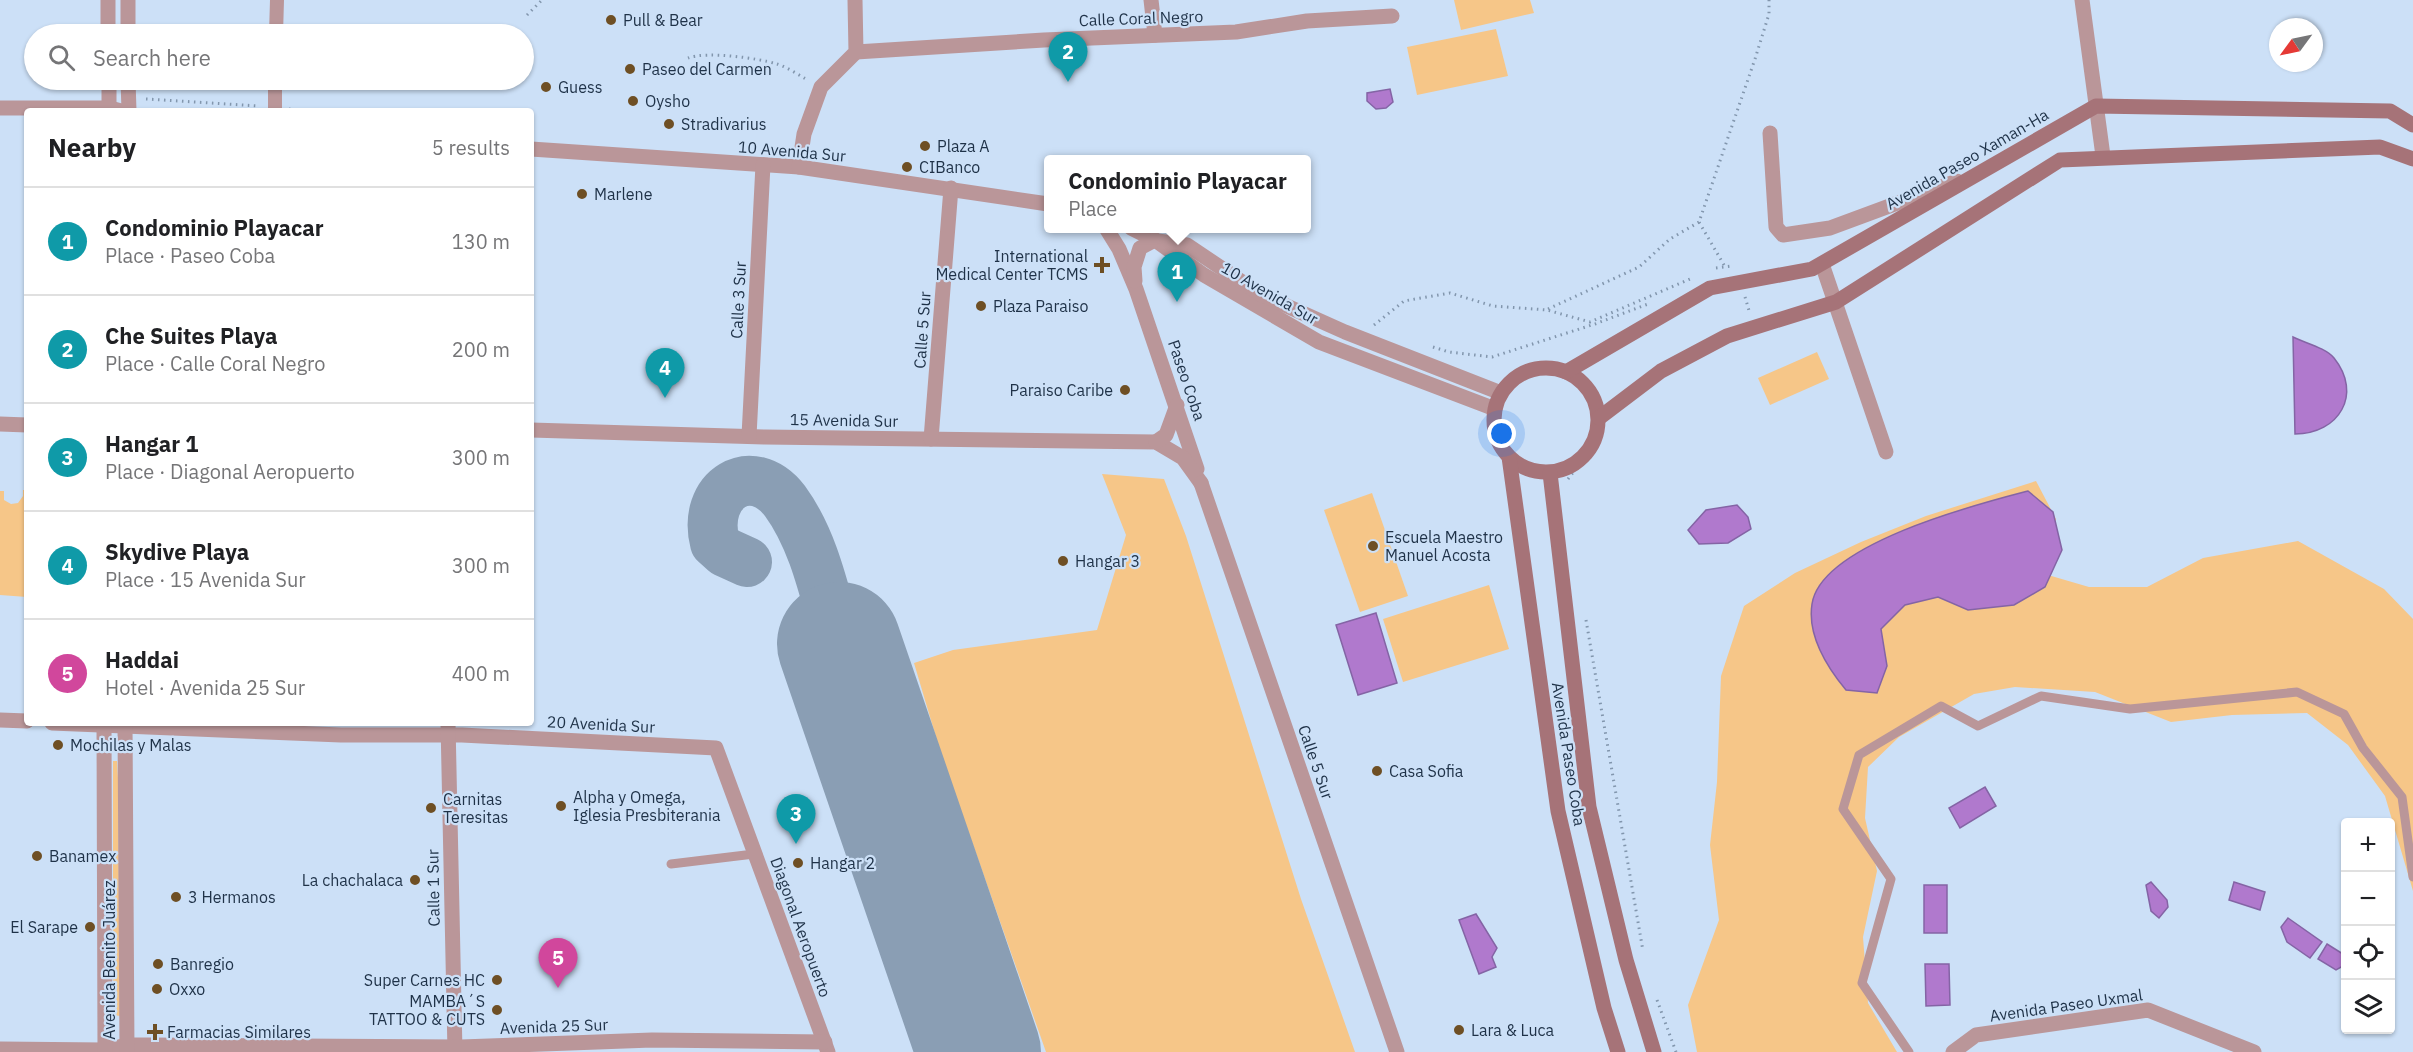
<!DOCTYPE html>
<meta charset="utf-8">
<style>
body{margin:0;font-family:"IBM Plex Sans",sans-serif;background:#f6f6f6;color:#202124}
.controls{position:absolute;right:18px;bottom:18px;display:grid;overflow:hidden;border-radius:6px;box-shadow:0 2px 4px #0004}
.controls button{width:54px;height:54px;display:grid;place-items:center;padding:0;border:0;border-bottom:2px solid #e0e0e0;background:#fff;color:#202124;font:30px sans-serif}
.compass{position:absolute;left:2269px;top:18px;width:54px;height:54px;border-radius:50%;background:#fff;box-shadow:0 2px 4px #0004;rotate:237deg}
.you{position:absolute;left:1502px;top:434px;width:21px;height:21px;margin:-15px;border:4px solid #fff;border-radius:50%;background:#1a73e8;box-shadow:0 0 0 9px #1a73e833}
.badge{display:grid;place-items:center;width:39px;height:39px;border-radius:50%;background:#b45309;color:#fff;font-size:20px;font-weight:700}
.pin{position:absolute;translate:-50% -50px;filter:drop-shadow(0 2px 3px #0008)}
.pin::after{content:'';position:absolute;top:32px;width:21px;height:18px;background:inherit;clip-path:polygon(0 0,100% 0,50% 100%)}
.popup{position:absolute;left:1044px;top:155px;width:267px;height:78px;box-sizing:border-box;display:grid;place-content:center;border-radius:6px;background:#fff;filter:drop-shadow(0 2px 4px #0005);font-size:20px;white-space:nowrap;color:#757577}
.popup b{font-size:22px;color:#202124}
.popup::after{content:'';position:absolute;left:50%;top:100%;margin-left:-12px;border:12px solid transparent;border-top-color:#fff}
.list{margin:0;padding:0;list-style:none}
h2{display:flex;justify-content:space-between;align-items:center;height:78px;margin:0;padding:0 24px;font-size:26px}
h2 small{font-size:20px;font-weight:400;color:#757577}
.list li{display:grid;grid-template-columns:39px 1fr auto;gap:18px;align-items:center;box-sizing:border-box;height:108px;padding:0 24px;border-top:2px solid #e0e0e0}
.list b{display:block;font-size:22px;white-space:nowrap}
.list p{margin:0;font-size:20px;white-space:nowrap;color:#757577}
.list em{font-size:20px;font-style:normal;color:#757577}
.icon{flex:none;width:33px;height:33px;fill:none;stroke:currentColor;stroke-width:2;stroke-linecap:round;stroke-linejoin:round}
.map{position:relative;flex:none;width:2413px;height:1052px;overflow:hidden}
.search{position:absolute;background:#fff;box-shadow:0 2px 4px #0004;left:24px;top:24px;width:510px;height:66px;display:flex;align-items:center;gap:15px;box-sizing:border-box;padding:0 21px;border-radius:33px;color:#757577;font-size:22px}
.panel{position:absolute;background:#fff;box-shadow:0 2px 4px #0004;left:24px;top:108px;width:510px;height:618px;border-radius:6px}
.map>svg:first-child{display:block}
.green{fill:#f6c688}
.water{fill:#b079cd;stroke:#8464a5;stroke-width:1.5}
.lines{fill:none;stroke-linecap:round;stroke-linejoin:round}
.taxiway{stroke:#8a9eb4;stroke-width:50}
.runway{stroke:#8a9eb4;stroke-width:124}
.path{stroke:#8296ad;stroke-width:3;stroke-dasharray:1.5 4.5;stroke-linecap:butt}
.service{stroke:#ba9699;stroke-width:9}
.pedestrian{stroke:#ba9699;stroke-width:14}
.minor{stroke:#ba9699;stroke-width:15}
.tertiary{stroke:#ba9699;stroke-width:15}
.secondary{stroke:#a67378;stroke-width:15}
.poi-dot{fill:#6e4f24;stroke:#cce0f7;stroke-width:2}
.labels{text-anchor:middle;stroke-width:4.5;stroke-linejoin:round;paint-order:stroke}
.street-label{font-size:16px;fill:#1f3248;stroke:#cce0f7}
.poi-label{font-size:16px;fill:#1f3248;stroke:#cce0f7;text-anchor:start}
</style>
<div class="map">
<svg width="2413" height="1052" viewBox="0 0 2413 1052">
<rect width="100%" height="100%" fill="#cce0f7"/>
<!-- green -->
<g class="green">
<path d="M1454,0H1530L1534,13L1461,30Z"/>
<path d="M1496,29L1508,76L1417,95L1407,47Z"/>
<path d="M1817,352L1829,379L1770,405L1758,378Z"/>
<path d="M1102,474L1164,479L1186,536L1301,899L1355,1052H1046L941,754L914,663L953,650L1097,630L1126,535Z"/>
<path d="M2036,481L2056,519L2048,575L2089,587H2147L2203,558L2298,541L2384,589L2413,619V891L2385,796L2348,745L2307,713L2232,715L2171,722L2095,692L2015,687L1974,694L1899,737L1868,767L1865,818L1877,871L1863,937L1868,1003L1897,1052H1697L1688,1005L1719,920L1710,845L1717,782L1721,676L1744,606L1795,573L1861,542L1926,516Z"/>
<path d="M23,490H27V597L0,595V491H4V500L11,504L18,503L23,496Z"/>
<path d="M1372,493L1408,596L1360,612L1324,510Z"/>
<path d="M1489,585L1509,649L1403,682L1383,619Z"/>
<path d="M113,761H117L118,778L120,1016L113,1015Z"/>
</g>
<!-- water -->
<g class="water">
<path d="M1390,89L1393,102L1386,108L1376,109L1367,101V93Z"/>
<path d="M2293,337C2305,343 2326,348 2334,358C2363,394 2339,434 2295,434Z"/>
<path d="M2028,491L2053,512L2062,550L2045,587L2014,605L1968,610L1938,597L1905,605L1881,629L1887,666L1877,693L1846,690C1827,667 1807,636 1812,604C1821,544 1978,504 2028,491Z"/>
<path d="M1737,505L1748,517L1751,529L1728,543L1699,544L1688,530L1706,510Z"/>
<path d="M1376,613L1397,683L1358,695L1336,625Z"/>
<path d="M1985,787L1996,806L1960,828L1949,808Z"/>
<path d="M2151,882L2167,900L2168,907L2159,918L2151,911L2146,885Z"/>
<path d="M2234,882L2265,892L2260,910L2229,900Z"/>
<rect x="1924" y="885" width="23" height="48"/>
<path d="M1476,914L1497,948L1492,957L1496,967L1479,974L1459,920Z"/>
<path d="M2288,918L2322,942L2310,958L2287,942L2281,927Z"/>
<path d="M2327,944L2343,954V966L2336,970L2318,959Z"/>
<path d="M1925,964H1949L1950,1005L1926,1006Z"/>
</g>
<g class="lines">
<!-- taxiway -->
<path class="taxiway" d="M747,562L725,552L715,543C701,489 752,458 785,501C815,542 825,596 839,644"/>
<!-- runway -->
<path class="runway" d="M839,644L979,1052"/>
<!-- path -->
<g class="path">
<path d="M527,15L542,0"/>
<path d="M688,58C706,51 758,58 777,64C787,67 797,74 806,79"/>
<path d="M146,99L259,106"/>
<path d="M289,109L309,111"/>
<path d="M1724,265L1699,222L1755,59L1769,14V0"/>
<path d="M1716,268L1732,266"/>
<path d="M1745,297L1750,314"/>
<path d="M1548,309L1639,267L1670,239L1699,222"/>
<path d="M1374,325L1404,301L1450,293L1493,306L1547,310L1590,322L1690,279"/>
<path d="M1433,347L1449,352L1492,357L1595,324L1648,304"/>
<path d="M1568,479L1602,435"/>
<path d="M1586,620L1643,951"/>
<path d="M1657,1000L1676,1052"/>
</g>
<!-- service -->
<g class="service">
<path d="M671,864L754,854"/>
<path d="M1909,1052L1862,983L1891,879L1843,809L1859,755L1941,706L1978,726L2041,696L2130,709L2297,692L2344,714L2363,748L2402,797L2413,877"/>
</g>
<!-- pedestrian -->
<g class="pedestrian">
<path d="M276,34L277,0"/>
<path d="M275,111V80"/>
</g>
<!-- minor -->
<g class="minor">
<path d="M1151,0L1155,35"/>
<path d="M2082,0L2103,156"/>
<path d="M856,52L1044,40L1236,32L1307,21L1392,16"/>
<path d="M0,108H110L121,111"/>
<path d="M1770,133L1776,227L1783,235L1830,228L1957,181"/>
<path d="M531,149L799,167L1048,204"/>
<path d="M799,167L804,134L821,87L856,52L855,0"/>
<path d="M1106,228L1119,249L1136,289L1197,469"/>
<path d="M1131,228L1155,240L1204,275L1319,342L1495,409"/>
<path d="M1158,241L1187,245L1260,294L1345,332L1501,393"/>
<path d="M1822,264L1886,452"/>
<path d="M1135,281L1134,267L1140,248L1155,240"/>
<path d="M0,424L27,425"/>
<path d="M531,430L765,437L1156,442L1183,458L1201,483"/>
<path d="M749,436L763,165"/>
<path d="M931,439L951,188"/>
<path d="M1156,442L1166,435L1177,405"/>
<path d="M0,720L27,721"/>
<path d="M52,723L341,735H462L716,748L828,1052"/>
<path d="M448,723L455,1052"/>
<path d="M0,1049L105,1050L127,1045H150L461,1047L652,1040L825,1042"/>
<path d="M1953,1052L1976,1035L2148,1010L2254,1052"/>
</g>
<!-- tertiary -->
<g class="tertiary">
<path d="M108,0V34"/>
<path d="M128,0V34"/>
<path d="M109,80V111"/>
<path d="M128,80L129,111"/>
<path d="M1201,483L1397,1052"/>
<path d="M104,723L105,1052"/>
<path d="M125,723L127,1052"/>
</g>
<!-- secondary -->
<g class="secondary">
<circle cx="1546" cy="420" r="52"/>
<path d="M1566,372L1710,288L1812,269L2096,106L2390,111L2413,125"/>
<path d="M1599,418L1661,371L1727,336L1836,302L2060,160L2380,147L2413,159"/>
<path d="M1509,457L1558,811L1604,1008L1618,1052"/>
<path d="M1550,473L1589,807L1626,960L1654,1052"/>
</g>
</g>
<!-- markers -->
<g class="poi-dot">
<circle cx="611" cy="20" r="6"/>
<circle cx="630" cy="69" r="6"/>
<circle cx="546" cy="87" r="6"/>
<circle cx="633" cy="101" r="6"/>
<circle cx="669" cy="124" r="6"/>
<circle cx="925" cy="146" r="6"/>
<circle cx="907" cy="167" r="6"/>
<circle cx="582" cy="194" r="6"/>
<path d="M1099 256h6v6h6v6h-6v6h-6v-6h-6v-6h6z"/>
<circle cx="981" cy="306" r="6"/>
<circle cx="1125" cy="390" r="6"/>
<circle cx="1373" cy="546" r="6"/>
<circle cx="1063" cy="561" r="6"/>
<circle cx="58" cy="745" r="6"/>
<circle cx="1377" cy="771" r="6"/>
<circle cx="561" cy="806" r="6"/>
<circle cx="431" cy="808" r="6"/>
<circle cx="37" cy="856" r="6"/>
<circle cx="798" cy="863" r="6"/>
<circle cx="415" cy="880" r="6"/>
<circle cx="176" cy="897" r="6"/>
<circle cx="90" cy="927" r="6"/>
<circle cx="158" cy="964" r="6"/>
<circle cx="497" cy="980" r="6"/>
<circle cx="157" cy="989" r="6"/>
<circle cx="497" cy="1010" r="6"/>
<circle cx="1459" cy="1030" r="6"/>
<path d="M152 1023h6v6h6v6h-6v6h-6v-6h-6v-6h6z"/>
</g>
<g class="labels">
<!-- street labels -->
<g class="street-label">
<text transform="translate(1141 18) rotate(-2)" y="6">Calle Coral Negro</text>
<text transform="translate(792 151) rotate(5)" y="6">10 Avenida Sur</text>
<text transform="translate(1967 159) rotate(-30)" y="6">Avenida Paseo Xaman-Ha</text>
<text transform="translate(1270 293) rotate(30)" y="6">10 Avenida Sur</text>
<text transform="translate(738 300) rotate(-87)" y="6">Calle 3 Sur</text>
<text transform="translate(922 330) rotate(-86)" y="6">Calle 5 Sur</text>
<text transform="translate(1187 380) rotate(71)" y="6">Paseo Coba</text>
<text transform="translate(844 420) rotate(1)" y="6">15 Avenida Sur</text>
<text transform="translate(601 724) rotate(3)" y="6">20 Avenida Sur</text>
<text transform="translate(1569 754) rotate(81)" y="6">Avenida Paseo Coba</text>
<text transform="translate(1316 762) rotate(71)" y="6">Calle 5 Sur</text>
<text transform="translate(433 888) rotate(-91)" y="6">Calle 1 Sur</text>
<text transform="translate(801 927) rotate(70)" y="6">Diagonal Aeropuerto</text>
<text transform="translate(109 960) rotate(-90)" y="6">Avenida Benito Juárez</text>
<text transform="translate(2066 1005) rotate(-8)" y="6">Avenida Paseo Uxmal</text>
<text transform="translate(554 1026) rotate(-2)" y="6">Avenida 25 Sur</text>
</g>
<!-- poi labels -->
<g class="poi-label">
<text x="623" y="26">Pull &amp; Bear</text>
<text x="642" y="75">Paseo del Carmen</text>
<text x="558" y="93">Guess</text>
<text x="645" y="107">Oysho</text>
<text x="681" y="130">Stradivarius</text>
<text x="937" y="152">Plaza A</text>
<text x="919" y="173">CIBanco</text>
<text x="594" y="200">Marlene</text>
<text x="1088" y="262" text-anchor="end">International<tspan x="1088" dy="18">Medical Center TCMS</tspan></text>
<text x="993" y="312">Plaza Paraiso</text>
<text x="1113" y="396" text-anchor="end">Paraiso Caribe</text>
<text x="1385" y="543">Escuela Maestro<tspan x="1385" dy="18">Manuel Acosta</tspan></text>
<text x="1075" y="567">Hangar 3</text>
<text x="70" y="751">Mochilas y Malas</text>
<text x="1389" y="777">Casa Sofia</text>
<text x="573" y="803">Alpha y Omega,<tspan x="573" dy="18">Iglesia Presbiterania</tspan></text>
<text x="443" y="805">Carnitas<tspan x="443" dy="18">Teresitas</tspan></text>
<text x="49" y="862">Banamex</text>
<text x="810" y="869">Hangar 2</text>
<text x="403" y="886" text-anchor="end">La chachalaca</text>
<text x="188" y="903">3 Hermanos</text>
<text x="78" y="933" text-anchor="end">El Sarape</text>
<text x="170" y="970">Banregio</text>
<text x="485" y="986" text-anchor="end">Super Carnes HC</text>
<text x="169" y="995">Oxxo</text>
<text x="485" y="1007" text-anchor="end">MAMBA´S<tspan x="485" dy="18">TATTOO &amp; CUTS</tspan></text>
<text x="1471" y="1036">Lara &amp; Luca</text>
<text x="167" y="1038">Farmacias Similares</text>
</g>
</g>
</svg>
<div class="controls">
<button>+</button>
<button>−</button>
<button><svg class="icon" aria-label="locate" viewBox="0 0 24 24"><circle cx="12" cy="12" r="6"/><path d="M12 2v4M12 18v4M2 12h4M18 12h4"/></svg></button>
<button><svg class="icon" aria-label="layers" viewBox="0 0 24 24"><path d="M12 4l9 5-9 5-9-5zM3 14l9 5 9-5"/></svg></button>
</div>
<svg class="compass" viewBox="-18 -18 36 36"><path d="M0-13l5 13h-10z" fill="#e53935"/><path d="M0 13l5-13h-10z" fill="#757577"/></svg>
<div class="you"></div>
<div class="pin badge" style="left:1177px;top:302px;background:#0f9aa8">1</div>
<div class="popup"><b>Condominio Playacar</b>Place</div>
<div class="pin badge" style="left:1068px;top:82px;background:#0f9aa8">2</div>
<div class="pin badge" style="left:796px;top:844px;background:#0f9aa8">3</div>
<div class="pin badge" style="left:665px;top:398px;background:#0f9aa8">4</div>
<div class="pin badge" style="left:558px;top:988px;background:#d1479c">5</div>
<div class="search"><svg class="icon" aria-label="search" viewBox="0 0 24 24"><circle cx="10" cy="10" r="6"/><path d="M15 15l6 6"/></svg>Search here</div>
<section class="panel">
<h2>Nearby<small>5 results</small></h2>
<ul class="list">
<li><span class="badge" style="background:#0f9aa8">1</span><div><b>Condominio Playacar</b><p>Place · Paseo Coba</p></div><em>130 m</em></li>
<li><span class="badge" style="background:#0f9aa8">2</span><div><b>Che Suites Playa</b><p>Place · Calle Coral Negro</p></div><em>200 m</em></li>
<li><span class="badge" style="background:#0f9aa8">3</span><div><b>Hangar 1</b><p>Place · Diagonal Aeropuerto</p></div><em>300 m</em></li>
<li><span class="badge" style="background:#0f9aa8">4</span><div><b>Skydive Playa</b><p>Place · 15 Avenida Sur</p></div><em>300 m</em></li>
<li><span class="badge" style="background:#d1479c">5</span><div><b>Haddai</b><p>Hotel · Avenida 25 Sur</p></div><em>400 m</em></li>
</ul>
</section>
</div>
